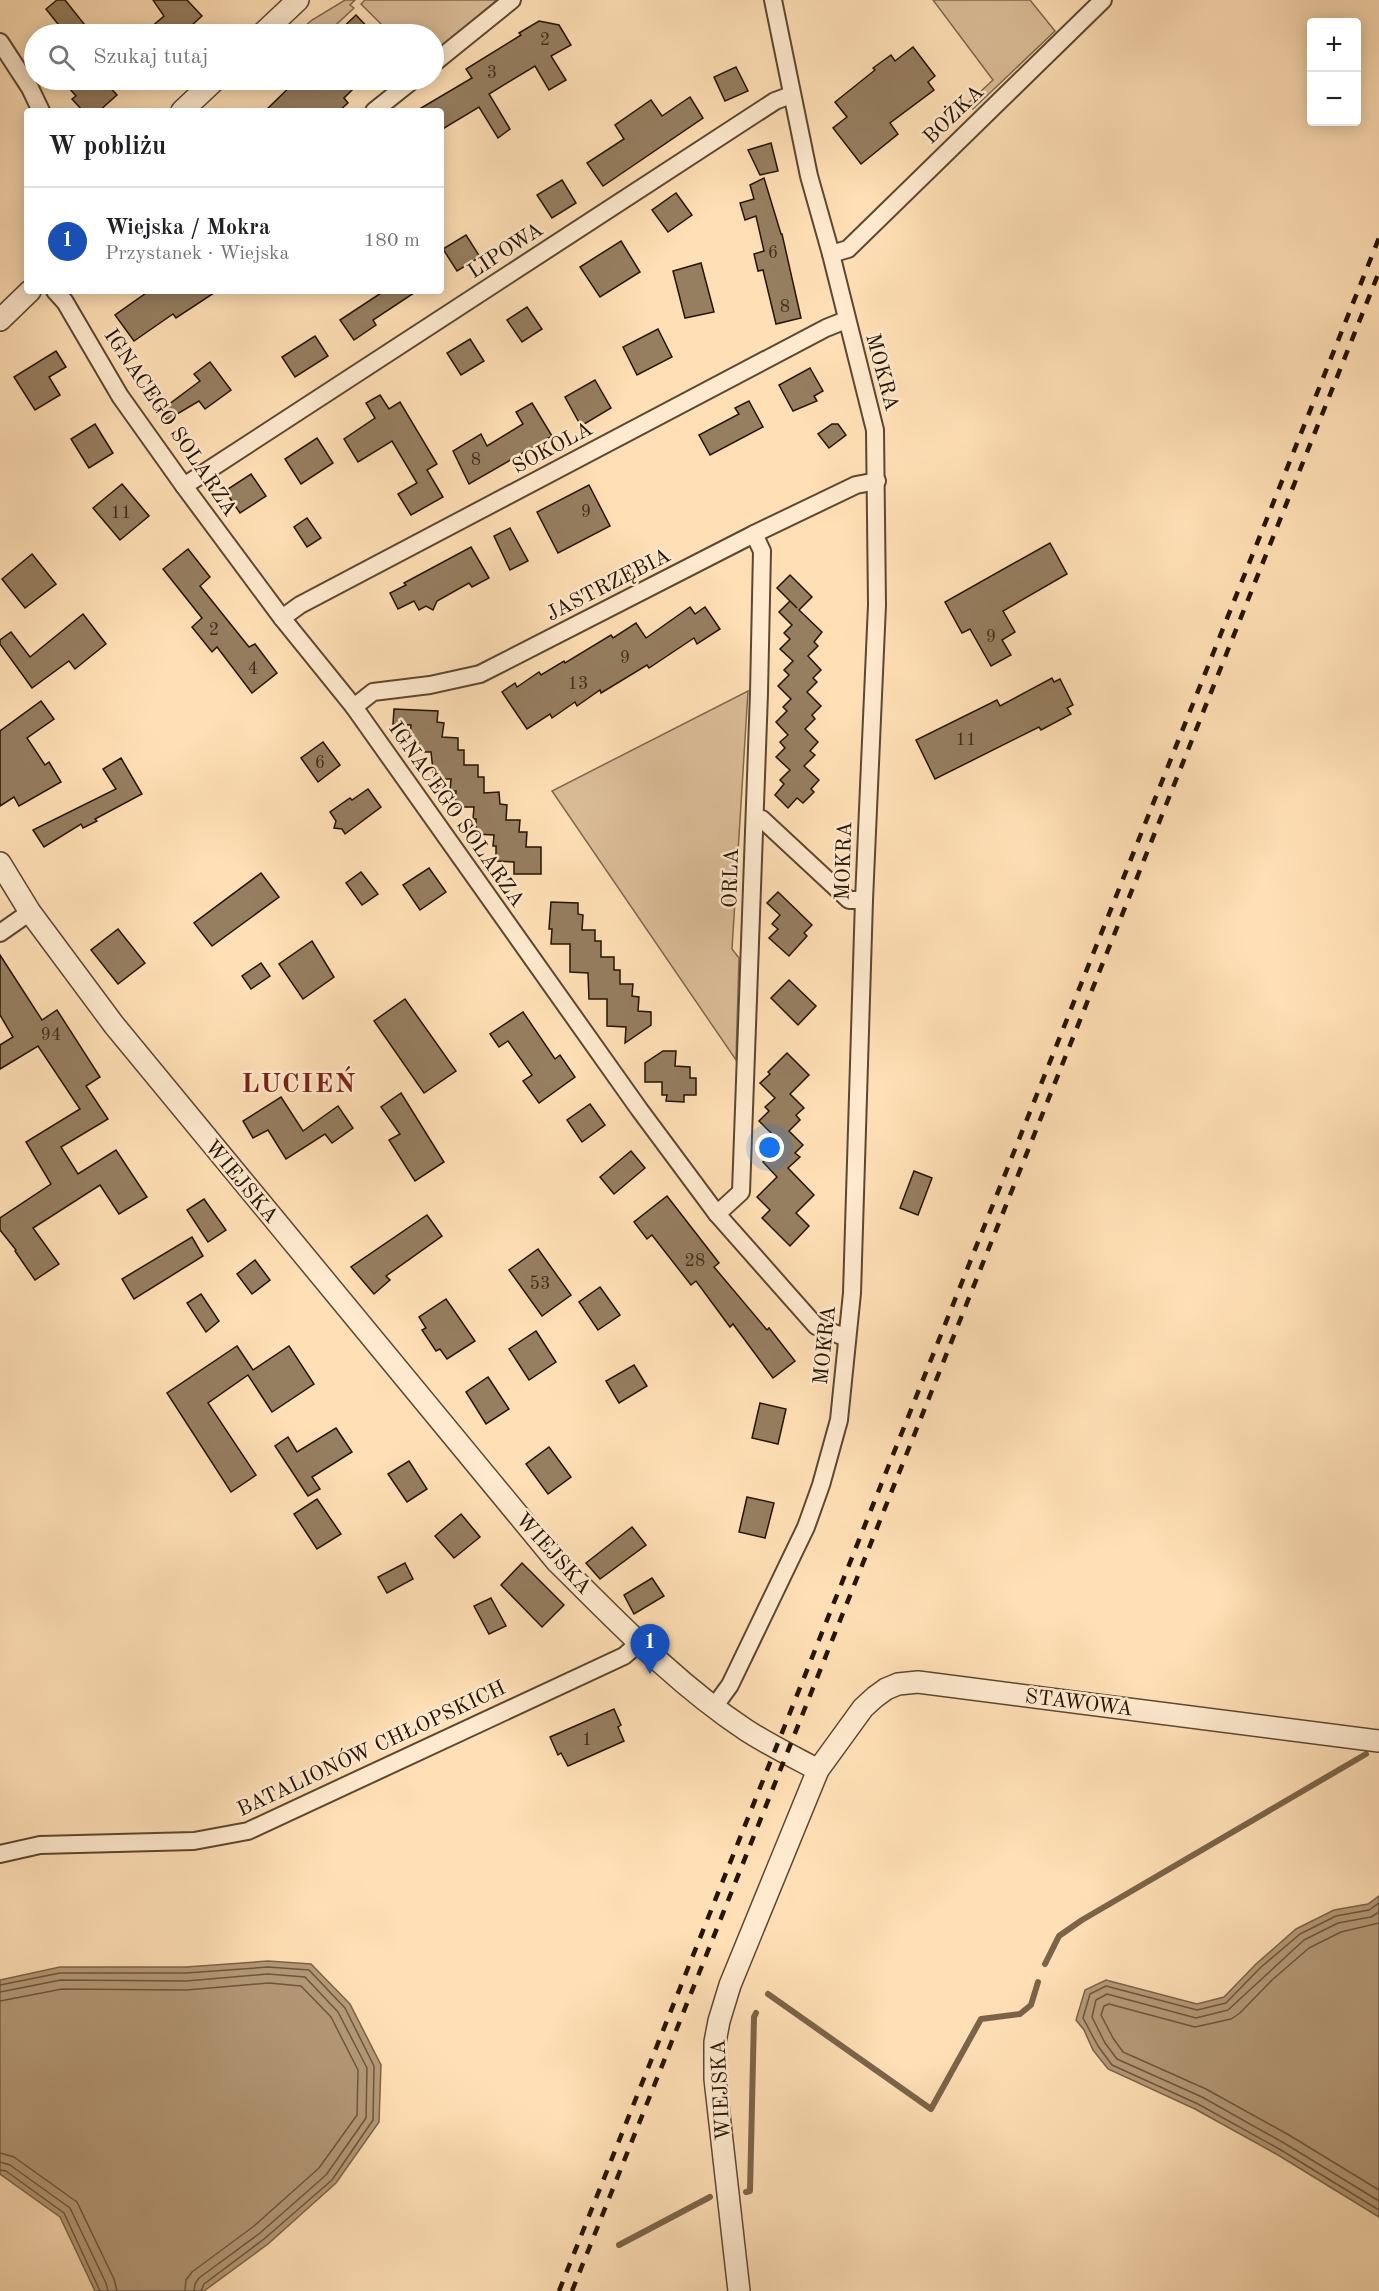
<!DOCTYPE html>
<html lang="pl">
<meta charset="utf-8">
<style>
body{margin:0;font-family:"Old Standard TT",serif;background:#f6f6f6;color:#202124}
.controls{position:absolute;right:18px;top:18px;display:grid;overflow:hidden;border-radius:6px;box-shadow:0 3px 15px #0003}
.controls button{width:54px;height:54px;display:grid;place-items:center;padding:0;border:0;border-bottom:2px solid #e0e0e0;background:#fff;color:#202124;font:30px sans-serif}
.you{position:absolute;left:770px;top:1148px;width:21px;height:21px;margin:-15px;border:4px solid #fff;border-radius:50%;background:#1a73e8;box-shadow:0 0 0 9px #1a73e833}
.badge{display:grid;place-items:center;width:39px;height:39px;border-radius:50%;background:#0b8043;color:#fff;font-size:20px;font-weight:700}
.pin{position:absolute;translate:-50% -50px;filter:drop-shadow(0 2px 3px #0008)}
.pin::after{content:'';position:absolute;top:32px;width:21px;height:18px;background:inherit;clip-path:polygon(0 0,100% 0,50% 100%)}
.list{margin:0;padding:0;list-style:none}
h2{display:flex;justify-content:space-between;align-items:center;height:78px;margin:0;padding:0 24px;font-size:26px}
h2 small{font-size:20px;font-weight:400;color:#757577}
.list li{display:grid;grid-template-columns:39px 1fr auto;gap:18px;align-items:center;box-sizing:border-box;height:108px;padding:0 24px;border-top:2px solid #e0e0e0}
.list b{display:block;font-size:22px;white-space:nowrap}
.list p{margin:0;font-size:20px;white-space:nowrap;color:#757577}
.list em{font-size:20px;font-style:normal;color:#757577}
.icon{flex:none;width:33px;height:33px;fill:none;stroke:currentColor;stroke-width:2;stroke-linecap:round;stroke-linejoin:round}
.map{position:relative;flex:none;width:1379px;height:2291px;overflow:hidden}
.search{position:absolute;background:#fff;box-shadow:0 3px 15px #0003;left:24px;top:24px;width:420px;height:66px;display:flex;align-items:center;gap:15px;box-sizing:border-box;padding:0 21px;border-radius:33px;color:#757577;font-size:22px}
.panel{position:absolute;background:#fff;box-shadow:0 3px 15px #0003;left:24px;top:108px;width:420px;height:186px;border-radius:6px}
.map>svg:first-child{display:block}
.green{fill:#dabc97;stroke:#80684d;stroke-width:1.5}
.water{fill:#b59a78;stroke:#7b6449;stroke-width:1.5}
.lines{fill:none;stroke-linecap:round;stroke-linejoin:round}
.shore{stroke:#6d573e;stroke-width:1.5}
.stream{stroke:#7b6449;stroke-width:6}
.building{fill:#967e60;stroke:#251403;stroke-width:1.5}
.minor-casing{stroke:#5c4730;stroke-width:20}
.tertiary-casing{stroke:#5c4730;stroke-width:24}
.minor{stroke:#ffeacf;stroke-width:16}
.tertiary{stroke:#ffeacf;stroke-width:21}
.rail{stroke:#251403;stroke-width:4.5;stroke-dasharray:10 10;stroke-linecap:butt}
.labels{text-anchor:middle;stroke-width:5;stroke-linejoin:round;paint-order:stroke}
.number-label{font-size:18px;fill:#412e1a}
.street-label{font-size:21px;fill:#251403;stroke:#ffeacf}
.district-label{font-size:27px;font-weight:bold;letter-spacing:1.5px;fill:#7a1f14;stroke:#ffeacf}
</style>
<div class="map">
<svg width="1379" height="2291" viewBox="0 0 1379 2291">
<rect width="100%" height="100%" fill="#ffdfb5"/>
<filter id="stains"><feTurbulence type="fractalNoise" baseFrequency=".00333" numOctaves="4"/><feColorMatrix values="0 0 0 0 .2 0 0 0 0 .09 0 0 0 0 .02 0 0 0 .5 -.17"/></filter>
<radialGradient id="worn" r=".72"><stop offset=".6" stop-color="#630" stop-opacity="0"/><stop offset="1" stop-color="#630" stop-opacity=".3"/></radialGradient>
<!-- green -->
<g class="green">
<path d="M345,0H355L350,5L354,8L326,34H314L305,26L312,20Z"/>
<path d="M365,0H497L434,53V34H391L361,4Z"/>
<path d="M933,0H1030L1055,31L973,109L965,106L993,80Z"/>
<path d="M748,691L732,949L739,958L736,1060L552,791Z"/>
</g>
<!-- water -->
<g class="water">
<path d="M1379,1896V2217L1278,2155L1195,2109L1108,2069L1093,2050L1084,2030L1076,2020L1085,1990L1106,1980L1197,2004L1224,1997L1256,1964L1296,1929L1334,1910L1368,1904Z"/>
<path d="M268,1961L311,1964L350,2004L381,2065L379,2122L336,2183L268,2244L204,2291H95L60,2217L0,2174V1980L60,1967H186Z"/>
</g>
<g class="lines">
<!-- shore -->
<g class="shore">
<path d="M1379,1903L1369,1910L1336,1916L1300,1934L1260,1968L1226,2003L1197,2010L1106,1986L1090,1994L1083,2018L1098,2046L1112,2065L1198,2104L1281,2150L1379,2210"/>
<path d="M1379,1912L1371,1917L1338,1923L1304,1940L1228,2010L1196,2018L1107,1994L1096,2000L1092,2017L1105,2043L1117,2059L1202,2097L1284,2143L1379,2201"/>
<path d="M1379,1923L1341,1932L1309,1948L1272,1980L1240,2013L1231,2019L1195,2027L1109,2004L1104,2006L1101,2015L1113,2038L1123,2052L1206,2089L1289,2135L1379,2190"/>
<path d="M0,1985L60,1973H186L268,1967L309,1970L345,2008L374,2066L373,2120L332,2180L264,2239L204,2284L201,2291"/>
<path d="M0,1992L61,1980L186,1981L268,1974L305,1977L338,2012L367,2068L366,2118L326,2175L260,2233L199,2278L195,2284L194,2291"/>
<path d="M0,2001L62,1989L187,1990L269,1983L301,1986L331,2017L358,2070L357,2115L319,2168L254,2226L192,2272L186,2280L185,2291"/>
<path d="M0,2153L14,2157L77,2202L114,2279L117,2291"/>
<path d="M0,2162L10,2165L70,2208L106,2283L108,2291"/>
<path d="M0,2170L6,2171L64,2213L100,2291"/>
</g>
<!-- stream -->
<g class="stream">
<path d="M1045,1964L1059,1936L1082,1920L1366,1754"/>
<path d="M768,1994L931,2109L981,2019L1020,2014L1031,2005L1038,1982"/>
<path d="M746,2192L750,2191L754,2017L756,2013"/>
<path d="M619,2245L710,2197"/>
</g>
</g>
<!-- building -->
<g class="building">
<path d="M57,0H65L92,34H66L46,9Z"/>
<path d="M153,0H187L202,16L182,34H143L164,16Z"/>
<path d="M356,15L374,34H336Z"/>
<path d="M539,21L559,25L571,45L551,56L566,80L549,90L535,66L489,94L510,129L498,138L479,107L441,130V111H416L472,78L466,69L521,35L519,33Z"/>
<path d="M913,47L935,76L928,82L934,90L890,123L898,134L861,164L833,128L847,117L835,102L875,70L873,68L891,55L895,61Z"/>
<path d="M736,67L748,91L725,101L714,77Z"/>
<path d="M62,80H103L117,95L99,111H83L72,99L76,96Z"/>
<path d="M297,80H362L344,98L348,103L339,111H265Z"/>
<path d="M690,97L703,118L603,186L587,163L624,139L615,125L651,100L662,116Z"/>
<path d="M771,143L778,171L760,175L748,150Z"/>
<path d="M764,178L781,234H782L801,318L776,324L763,270L758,271L754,254L764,251L756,216L745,220L740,203L754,199L750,185Z"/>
<path d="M562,180L576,203L552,218L537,195Z"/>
<path d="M676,193L692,215L668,232L652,210Z"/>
<path d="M466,235L480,257L457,271L443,249Z"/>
<path d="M621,241L640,272L600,297L580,267Z"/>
<path d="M701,263L714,312L685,318L673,271Z"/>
<path d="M149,291H217L176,318L173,314L134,341L115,315Z"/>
<path d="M384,291H417L373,320L376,325L354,340L340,320Z"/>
<path d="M527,307L542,329L522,342L507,320Z"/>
<path d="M658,329L672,357L637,375L623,347Z"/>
<path d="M315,336L328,356L295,377L282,357Z"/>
<path d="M470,339L484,361L461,375L447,353Z"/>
<path d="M56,351L66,367L49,377L60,395L35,410L14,377Z"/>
<path d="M210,362L231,390L205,409L199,401L167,420L160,411L200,381L194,374Z"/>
<path d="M810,368L823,391L814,396L817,401L793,411L779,385Z"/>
<path d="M595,380L611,408L581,426L565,397Z"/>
<path d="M380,395L389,409L400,402L437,464L427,470L443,497L411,515L398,494L417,483L392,441L358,462L344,439L375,418L366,403Z"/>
<path d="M749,401L763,427L710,455L699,435L739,414L735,408Z"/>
<path d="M532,403L552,436L469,484L453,451L481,434L487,446L523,424L516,412Z"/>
<path d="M95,424L113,453L89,468L71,439Z"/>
<path d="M832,424H838L846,435L829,448L818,434Z"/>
<path d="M317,438L333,463L301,484L285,459Z"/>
<path d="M251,474L266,496L240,513L225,491Z"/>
<path d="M122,484L149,516L120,540L93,508Z"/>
<path d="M589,485L610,526L558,553L537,512Z"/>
<path d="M307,518L321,538L307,547L294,527Z"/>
<path d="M510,528L528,561L510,570L494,536Z"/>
<path d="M1050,543L1067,574L1003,611L1015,632L1002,640L1011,655L991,666L970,629L962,633L945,602Z"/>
<path d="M471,547L489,578L472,587L469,583L437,601L433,610L426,606L419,610L414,601L398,609L390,593L406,585L404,583Z"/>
<path d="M188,549L210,577L200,586L249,647L255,644L277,673L252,693L217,647L212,652L192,627L202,618L163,569Z"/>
<path d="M32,554L56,584L25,608L2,579Z"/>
<path d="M790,575L812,597L799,610L822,632L814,642L818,646L808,656L821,670L813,678L817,682L807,692L821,706L812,715L815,719L805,729L818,742L810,751L815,755L804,766L819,780L811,789L814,792L803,803L797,798L788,808L775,795L784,784L780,780L790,770L776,757L785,748L780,742L788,735L776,722L787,711L783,707L791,699L778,686L789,675L784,670L793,661L780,649L790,639L784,633L792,625L779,612L790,601L797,608L777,588Z"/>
<path d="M690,607L695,614L705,607L720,629L697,644L694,638L649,668L647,665L601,693L600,690L577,706L575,702L552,718L550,714L527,729L502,692L515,683L517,687L539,672L541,675L564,661L565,663L611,635L613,638L636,623L646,638Z"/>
<path d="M83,614L106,644L75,669L69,661L32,688L0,644V640L11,632L30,657Z"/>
<path d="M1052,678L1054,682L1060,679L1073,705L1067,708L1071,714L1041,730L1039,727L935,779L916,740L997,700L1000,706Z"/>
<path d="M41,701L54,719L27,738L45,765L49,762L61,782L19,806L14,797L0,806V731Z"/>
<path d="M394,709L438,711L437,722L444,723L442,737L458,738V750H464V765H478V777H484V793L499,792L500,804L507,805L506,820H520L519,832H527L526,847H541V874H514V862L496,861V846H493L494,835L476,834V819H473L474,807H455L456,791H450L451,779H434L431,752H413V737H410L411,725L393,724Z"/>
<path d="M323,742L340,765L318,782L301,758Z"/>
<path d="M121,758L142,794L95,819L97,821L83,828L81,824L44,847L33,830L116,789L103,769Z"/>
<path d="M368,789L381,807L345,834L342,829L334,828L336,821L330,812L350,798L352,800Z"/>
<path d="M429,868L446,892L420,910L403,885Z"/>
<path d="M361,872L378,894L362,905L346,883Z"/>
<path d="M261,873L279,897L212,946L194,923Z"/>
<path d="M778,892L812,925L804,933L807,936L789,956L769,938L778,929L772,924L780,915L767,903Z"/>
<path d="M551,902L578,903V914L583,915L582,930H595V941H601V957H614V970H620V984H633L632,996L639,997L638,1011L651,1012V1025L625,1043L626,1027L607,1026V999H589L588,973L570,972V944H551L552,929H549Z"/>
<path d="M118,929L145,963L118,984L91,950Z"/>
<path d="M312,941L334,977L303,999L279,964Z"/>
<path d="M0,955L42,1020L57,1010L100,1077L86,1086L108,1119L61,1147L78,1174L116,1150L147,1197L119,1214L100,1185L33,1228L59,1264L35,1280L15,1251L16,1250L0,1230V1218L51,1184L26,1142L80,1109L38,1046L0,1069V1045L13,1037L0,1015Z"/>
<path d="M261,963L270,976L251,989L242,976Z"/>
<path d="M789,980L816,1006L798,1025L771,998Z"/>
<path d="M405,999L456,1071L424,1093L374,1021Z"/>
<path d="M523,1012L555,1059L560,1055L575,1077L539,1103L523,1081L532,1075L508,1041L499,1047L490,1034Z"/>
<path d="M663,1051H676L675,1066L690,1067V1078H696V1095H684V1102L666,1101L667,1095H662V1082H645V1063Z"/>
<path d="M787,1053L809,1075L790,1094L804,1108L796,1115L800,1120L789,1131L803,1145L795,1153L800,1157L788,1168L814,1195L796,1213L809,1226L790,1246L762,1218L770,1210L757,1197L777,1177L763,1162L773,1153L765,1144L773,1135L759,1121L769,1111L765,1107L775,1098L760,1083L770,1074L768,1072Z"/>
<path d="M401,1093L444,1162L415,1181L389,1140L400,1134L381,1107Z"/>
<path d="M281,1097L303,1131L338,1106L353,1128L332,1143L325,1134L286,1159L268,1130L253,1138L243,1121Z"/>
<path d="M590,1104L605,1125L582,1142L567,1120Z"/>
<path d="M631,1151L645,1168L614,1194L600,1177Z"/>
<path d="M914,1171L932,1178L918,1215L900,1208Z"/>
<path d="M667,1196L719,1263L714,1267L767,1330L769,1328L795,1361L773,1378L733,1324L730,1327L696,1281L691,1285L652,1235L647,1239L634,1222Z"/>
<path d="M204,1199L226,1230L208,1242L187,1210Z"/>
<path d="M427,1215L442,1236L386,1276L390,1280L374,1294L351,1267Z"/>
<path d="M192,1237L203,1256L134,1299L122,1279Z"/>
<path d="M538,1249L571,1295L542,1316L509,1270Z"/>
<path d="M255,1260L270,1280L252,1294L237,1274Z"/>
<path d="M600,1287L620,1315L598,1330L579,1302Z"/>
<path d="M201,1294L219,1321L206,1332L187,1303Z"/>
<path d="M446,1299L475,1341L447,1359L440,1349L436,1351L422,1330L426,1328L419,1317Z"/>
<path d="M536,1331L556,1362L529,1380L509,1349Z"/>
<path d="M237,1346L253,1370L289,1346L314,1384L272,1412L248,1375L208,1403L256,1475L231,1492L167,1393Z"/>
<path d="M634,1365L647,1386L619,1403L606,1381Z"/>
<path d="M488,1377L509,1409L486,1424L466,1392Z"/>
<path d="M760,1403L786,1409L778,1444L752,1438Z"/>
<path d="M336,1428L352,1452L312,1477L320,1489L308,1496L275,1446L288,1437L297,1452Z"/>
<path d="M549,1447L571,1477L548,1494L526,1464Z"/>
<path d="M409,1461L427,1489L407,1502L388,1474Z"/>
<path d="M747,1497L774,1503L765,1538L739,1532Z"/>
<path d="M317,1499L341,1534L317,1549L294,1514Z"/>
<path d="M461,1514L480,1537L454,1558L435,1536Z"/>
<path d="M632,1527L646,1545L600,1579L586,1563Z"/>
<path d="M405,1563L413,1579L387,1593L378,1577Z"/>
<path d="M522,1563L564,1605L542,1627L501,1585Z"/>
<path d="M652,1578L664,1596L634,1614L624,1595Z"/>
<path d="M491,1598L506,1626L489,1634L474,1606Z"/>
<path d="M614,1709L621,1725L618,1727L624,1741L568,1766L561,1753L558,1755L550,1737Z"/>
</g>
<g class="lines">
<!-- minor casing -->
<g class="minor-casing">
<g id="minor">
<path d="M0,42L30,88L41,111"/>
<path d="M434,63L512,0"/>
<path d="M374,111L413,80"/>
<path d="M831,254L848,249L1103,0"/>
<path d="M55,291L65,302L120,396L184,486L282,618L354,707L639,1109L717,1214L816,1326L847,1338"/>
<path d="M184,486L775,101L791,95"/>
<path d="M282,618L300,605L826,328L846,320"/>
<path d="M354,707L373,692L430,685L480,674L754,534L856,485L877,481"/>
<path d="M755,817L762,819L849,900H864"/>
<path d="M0,933L30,912"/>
<path d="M717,1214L741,1192L759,693L762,551L754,534"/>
<path d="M714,1707L730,1685L806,1527L821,1485L839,1420L852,1293L864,900L877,605L875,430L831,254L809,176L773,0"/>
<path d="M0,1854L40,1845L194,1841L248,1831L624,1656L639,1643"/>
</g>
</g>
<!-- tertiary casing -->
<g class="tertiary-casing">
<g id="tertiary">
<path d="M262,34L298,0"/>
<path d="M182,111L215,80"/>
<path d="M0,320L30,291"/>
<path d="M0,863L30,912L114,1025L557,1562C617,1621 675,1683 746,1730C769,1745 794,1757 818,1770"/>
<path d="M739,2291L715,2079V2042L719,2021L730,1985L818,1770L863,1708L875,1697L886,1689L898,1684L918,1682L1379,1741"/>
</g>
</g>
<!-- minor -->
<use href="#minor" class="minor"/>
<!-- tertiary -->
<use href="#tertiary" class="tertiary"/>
<!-- rail -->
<g class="rail">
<path d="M559,2291L1379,238"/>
<path d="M572,2291L1379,272"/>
</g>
</g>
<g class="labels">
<!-- number labels -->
<g class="number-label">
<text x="545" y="45">2</text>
<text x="492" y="78">3</text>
<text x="773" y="258">6</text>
<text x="785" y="312">8</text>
<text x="476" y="465">8</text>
<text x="586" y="517">9</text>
<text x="121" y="518">11</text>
<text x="214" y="635">2</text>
<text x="991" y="642">9</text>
<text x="625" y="663">9</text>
<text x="253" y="674">4</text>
<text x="578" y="689">13</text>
<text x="966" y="745">11</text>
<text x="320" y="768">6</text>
<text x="51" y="1040">94</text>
<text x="695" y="1266">28</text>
<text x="540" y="1289">53</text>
<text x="587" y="1745">1</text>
</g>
<!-- street labels -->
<g class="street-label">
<text transform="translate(953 114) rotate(-44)" y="7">BOŻKA</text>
<text transform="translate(505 250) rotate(-33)" y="7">LIPOWA</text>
<text transform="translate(883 372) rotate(75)" y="7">MOKRA</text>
<text transform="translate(171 422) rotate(56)" y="7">IGNACEGO SOLARZA</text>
<text transform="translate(552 447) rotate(-28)" y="7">SOKOLA</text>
<text transform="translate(608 584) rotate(-27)" y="7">JASTRZĘBIA</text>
<text transform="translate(457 814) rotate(55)" y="7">IGNACEGO SOLARZA</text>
<text transform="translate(843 861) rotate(-88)" y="7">MOKRA</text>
<text transform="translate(730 878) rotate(-88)" y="7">ORLA</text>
<text transform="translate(242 1181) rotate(50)" y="7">WIEJSKA</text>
<text transform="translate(824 1345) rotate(-84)" y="7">MOKRA</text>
<text transform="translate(554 1553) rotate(48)" y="7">WIEJSKA</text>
<text transform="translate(1079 1702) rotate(7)" y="7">STAWOWA</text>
<text transform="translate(371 1748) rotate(-25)" y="7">BATALIONÓW CHŁOPSKICH</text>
<text transform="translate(720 2090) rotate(-93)" y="7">WIEJSKA</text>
</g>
<!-- district labels -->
<g class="district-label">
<text x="299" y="1092">LUCIEŃ</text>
</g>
</g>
<rect width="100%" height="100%" filter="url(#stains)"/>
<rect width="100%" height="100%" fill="url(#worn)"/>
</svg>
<div class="controls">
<button>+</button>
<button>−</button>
</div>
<div class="you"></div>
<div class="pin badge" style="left:650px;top:1674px;background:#1a4fb4">1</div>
<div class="search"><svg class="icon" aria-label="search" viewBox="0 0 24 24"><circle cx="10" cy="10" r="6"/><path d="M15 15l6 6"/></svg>Szukaj tutaj</div>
<section class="panel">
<h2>W pobliżu<small></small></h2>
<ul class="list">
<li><span class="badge" style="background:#1a4fb4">1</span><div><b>Wiejska / Mokra</b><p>Przystanek · Wiejska</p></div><em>180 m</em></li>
</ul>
</section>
</div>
